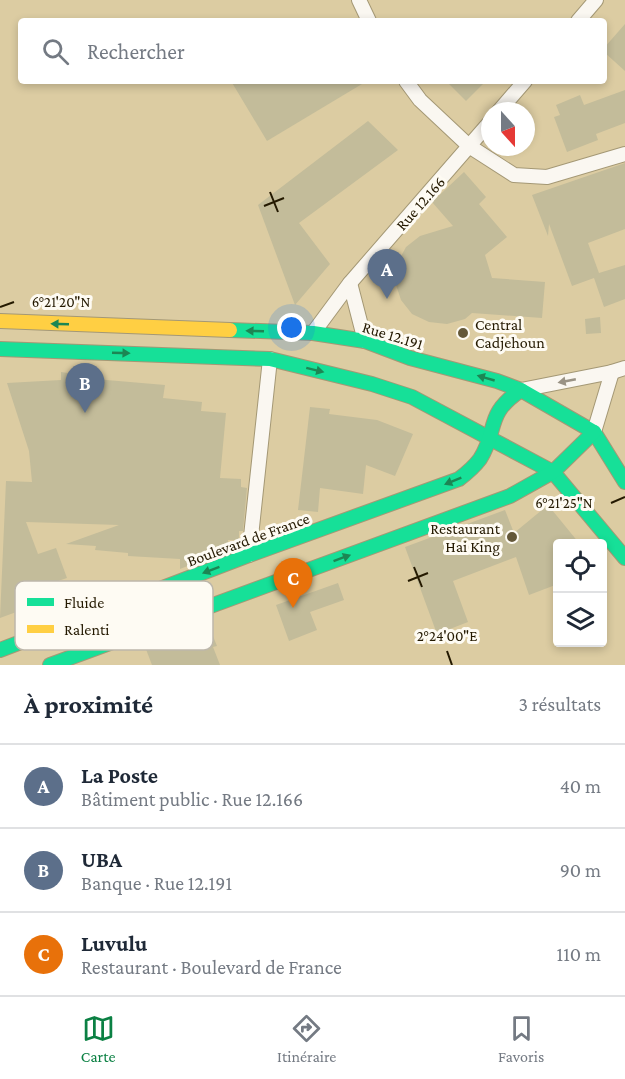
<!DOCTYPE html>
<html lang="fr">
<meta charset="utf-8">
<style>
body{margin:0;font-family:"Crimson Pro",serif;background:#f6f6f7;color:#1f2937}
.controls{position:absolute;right:18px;bottom:18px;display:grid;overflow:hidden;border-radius:6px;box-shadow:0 3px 9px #0003}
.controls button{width:54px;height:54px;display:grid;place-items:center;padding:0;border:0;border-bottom:2px solid #e0e1e3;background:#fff;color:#1f2937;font:30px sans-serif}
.compass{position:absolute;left:481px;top:102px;width:54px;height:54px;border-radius:50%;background:#fff;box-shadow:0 3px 9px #0003;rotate:159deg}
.you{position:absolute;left:292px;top:328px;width:21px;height:21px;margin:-15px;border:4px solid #fff;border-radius:50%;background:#1a73e8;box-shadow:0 0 0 9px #1a73e833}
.badge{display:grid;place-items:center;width:39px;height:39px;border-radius:50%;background:#0b8043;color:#fff;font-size:20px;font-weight:700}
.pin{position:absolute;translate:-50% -50px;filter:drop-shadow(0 2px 3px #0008)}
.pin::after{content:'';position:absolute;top:32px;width:21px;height:18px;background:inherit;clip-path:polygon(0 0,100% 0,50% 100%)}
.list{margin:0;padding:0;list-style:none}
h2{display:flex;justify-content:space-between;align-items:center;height:78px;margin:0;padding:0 24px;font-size:26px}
h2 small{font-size:20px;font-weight:400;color:#747a83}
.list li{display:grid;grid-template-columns:39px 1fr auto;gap:18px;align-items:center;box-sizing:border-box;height:84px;padding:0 24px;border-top:2px solid #e0e1e3}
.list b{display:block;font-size:22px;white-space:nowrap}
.list p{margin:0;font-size:20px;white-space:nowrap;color:#747a83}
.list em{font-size:20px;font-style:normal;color:#747a83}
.icon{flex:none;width:33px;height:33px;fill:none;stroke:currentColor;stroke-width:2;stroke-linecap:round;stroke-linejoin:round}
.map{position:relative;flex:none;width:625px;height:665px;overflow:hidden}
.search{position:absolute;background:#fff;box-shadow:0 3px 9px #0003;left:18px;right:18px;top:18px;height:66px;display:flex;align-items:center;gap:15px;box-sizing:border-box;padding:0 21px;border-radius:6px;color:#747a83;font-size:22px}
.sheet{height:330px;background:#fff}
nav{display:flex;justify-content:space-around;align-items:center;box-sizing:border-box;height:84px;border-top:2px solid #e0e1e3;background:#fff;font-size:16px;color:#747a83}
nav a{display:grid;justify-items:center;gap:3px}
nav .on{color:#0b8043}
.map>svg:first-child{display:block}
.building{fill:#c3bc9a}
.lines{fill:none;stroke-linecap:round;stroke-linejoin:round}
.street-casing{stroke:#a49875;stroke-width:16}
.fast-casing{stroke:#a49875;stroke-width:16}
.slow-casing{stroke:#a49875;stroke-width:16}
.street{stroke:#faf7f1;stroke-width:14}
.fast{stroke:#16e098;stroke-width:14}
.slow{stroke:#ffcf43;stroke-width:14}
.oneway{fill:#1c8654}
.oneway2{fill:#9a9385}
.ticks{fill:none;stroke:#241900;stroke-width:2}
.poi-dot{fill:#645839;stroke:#fefbf3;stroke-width:2}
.labels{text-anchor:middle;stroke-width:6;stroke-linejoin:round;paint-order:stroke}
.street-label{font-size:16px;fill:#241900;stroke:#fefbf3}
.poi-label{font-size:16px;fill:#241900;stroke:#fefbf3;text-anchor:start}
.key{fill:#fefbf3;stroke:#bdb7aa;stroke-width:1.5}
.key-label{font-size:16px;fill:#241900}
.ticks-label{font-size:15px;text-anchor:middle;fill:#241900;stroke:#fefbf3;stroke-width:6;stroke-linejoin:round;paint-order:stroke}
</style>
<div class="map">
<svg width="625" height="665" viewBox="0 0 625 665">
<rect width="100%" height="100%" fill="#dccca2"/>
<!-- building -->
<g class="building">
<path d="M625,24V71L604,52V48Z"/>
<path d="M231,81H367L267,141Z"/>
<path d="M446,81H486L466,101Z"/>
<path d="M625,90V123L596,134L598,140L567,152L554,117L560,115L556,105L580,95L584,105Z"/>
<path d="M368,121L398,150L299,223L330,264L295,305L258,205Z"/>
<path d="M625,163V229L588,243L599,273L625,265V299L604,307L594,278L572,286L549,224L548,236L532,195Z"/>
<path d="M464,172L486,197L479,204L507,237L485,255L492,278L545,282L542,318L472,313L465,319L447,324L429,322L412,314L401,300L395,282L397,264L406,247L420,236L453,226L432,202Z"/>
<path d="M600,317L601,333L586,334L585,319Z"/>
<path d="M61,372L95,377V379L165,385L163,398L202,402L201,411L226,413L220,478L241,479V487L247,488L243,531H239V540H228V550L180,569V559L128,556V553L95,550L96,546L66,544L119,525L26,522L38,554L56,548L67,578L55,582L60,596L0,618L6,481L32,482L29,451L7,383L61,380Z"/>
<path d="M310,407L330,409L329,414L377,420L413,434L395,476L366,465L363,494L320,488L318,512L298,510Z"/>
<path d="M548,505L579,543H558V584L529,595L516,557L453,581L468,622L437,634L405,547L505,510L514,533Z"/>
<path d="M338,583L344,600L310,612L317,630L289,641L276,605Z"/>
<path d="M210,629L217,646L213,647L220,665H152L144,644L159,639L162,647Z"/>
</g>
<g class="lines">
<!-- street casing -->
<g class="street-casing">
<g id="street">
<path d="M359,0L369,21"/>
<path d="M578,21L596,0"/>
<path d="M406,81L420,100L469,146L514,175L547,177L625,154"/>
<path d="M499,111L525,81"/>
<path d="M350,283L365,341"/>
<path d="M313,333L350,283L490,122"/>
<path d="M521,390L612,372L625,368"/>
<path d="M594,432L612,372"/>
<path d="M249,555L270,359"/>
</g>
</g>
<!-- fast casing -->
<g class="fast-casing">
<g id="fast">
<path d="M230,330L313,333L365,341L410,358L497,381L521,390L594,432L625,482"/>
<path d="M0,349L270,359L372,384L412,397L553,472L625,558"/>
<path d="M0,650L249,555L459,479C467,473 474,467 480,459C499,429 484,415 521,390"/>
<path d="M50,665L510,496L553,472L594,432"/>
</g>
</g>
<!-- slow casing -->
<g class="slow-casing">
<path id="slow" d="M0,321L230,330"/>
</g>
<!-- street -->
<use href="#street" class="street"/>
<!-- fast -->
<use href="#fast" class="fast"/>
<!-- slow -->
<use href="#slow" class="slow"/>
</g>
<!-- one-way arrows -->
<defs><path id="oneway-solid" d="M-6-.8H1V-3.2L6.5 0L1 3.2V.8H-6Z" transform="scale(1.5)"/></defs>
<g class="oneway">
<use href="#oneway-solid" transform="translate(60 324) rotate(-178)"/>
<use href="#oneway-solid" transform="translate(255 331) rotate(-178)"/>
<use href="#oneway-solid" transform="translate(121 353) rotate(2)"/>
<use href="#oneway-solid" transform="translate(315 370) rotate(14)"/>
<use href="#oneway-solid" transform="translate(486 378) rotate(-164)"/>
<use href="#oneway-solid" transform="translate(453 481) rotate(158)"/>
<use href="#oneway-solid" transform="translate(342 558) rotate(-20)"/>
<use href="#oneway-solid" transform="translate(211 570) rotate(159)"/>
</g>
<use class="oneway2" href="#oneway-solid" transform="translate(567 381) rotate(169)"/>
<!-- ticks -->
<path class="ticks" d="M270,192L278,212M264,206L284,198M0,307L14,302M611,503L625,497M414,567L422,587M408,581L428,573M447,651L452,665"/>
<!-- markers -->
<g class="poi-dot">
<circle cx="463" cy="333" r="6"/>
<circle cx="512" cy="537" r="6"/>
</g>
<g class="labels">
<!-- street labels -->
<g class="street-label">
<text transform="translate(420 203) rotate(-49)" y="6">Rue 12.166</text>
<text transform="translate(393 335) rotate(17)" y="6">Rue 12.191</text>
<text transform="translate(248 539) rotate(-20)" y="6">Boulevard de France</text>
</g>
<!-- poi labels -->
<g class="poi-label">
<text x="475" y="330">Central<tspan x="475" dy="18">Cadjehoun</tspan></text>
<text x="500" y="534" text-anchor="end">Restaurant<tspan x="500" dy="18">Hai King</tspan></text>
</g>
</g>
<!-- legend -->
<rect x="15" y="581" width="198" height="69" rx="9" class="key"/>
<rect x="27" y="598" width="27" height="8" fill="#16e098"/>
<rect x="27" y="625" width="27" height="8" fill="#ffcf43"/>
<g class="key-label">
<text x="64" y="608">Fluide</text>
<text x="64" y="635">Ralenti</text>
</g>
<g class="ticks-label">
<text x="61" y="307">6°21'20"N</text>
<text x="564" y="508">6°21'25"N</text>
<text x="447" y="641">2°24'00"E</text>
</g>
</svg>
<div class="controls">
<button><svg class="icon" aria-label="locate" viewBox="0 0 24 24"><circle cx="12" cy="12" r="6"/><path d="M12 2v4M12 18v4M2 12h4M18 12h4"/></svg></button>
<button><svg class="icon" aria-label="layers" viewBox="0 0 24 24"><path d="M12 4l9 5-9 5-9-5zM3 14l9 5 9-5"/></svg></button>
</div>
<svg class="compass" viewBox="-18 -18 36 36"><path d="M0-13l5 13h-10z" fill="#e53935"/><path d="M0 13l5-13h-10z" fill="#747a83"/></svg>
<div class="you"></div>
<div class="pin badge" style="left:387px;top:299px;background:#5c6f8a">A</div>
<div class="pin badge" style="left:85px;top:413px;background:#5c6f8a">B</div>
<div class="pin badge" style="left:293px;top:608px;background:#e8710a">C</div>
<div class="search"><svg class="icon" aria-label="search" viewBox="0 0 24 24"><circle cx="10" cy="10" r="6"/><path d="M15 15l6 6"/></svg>Rechercher</div>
</div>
<section class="sheet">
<h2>À proximité<small>3 résultats</small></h2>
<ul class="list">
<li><span class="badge" style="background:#5c6f8a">A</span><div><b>La Poste</b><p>Bâtiment public · Rue 12.166</p></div><em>40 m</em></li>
<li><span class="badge" style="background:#5c6f8a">B</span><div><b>UBA</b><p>Banque · Rue 12.191</p></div><em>90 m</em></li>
<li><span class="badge" style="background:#e8710a">C</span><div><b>Luvulu</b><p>Restaurant · Boulevard de France</p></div><em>110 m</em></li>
</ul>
</section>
<nav>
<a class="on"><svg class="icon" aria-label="map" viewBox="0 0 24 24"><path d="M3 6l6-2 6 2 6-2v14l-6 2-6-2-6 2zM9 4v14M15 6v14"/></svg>Carte</a>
<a><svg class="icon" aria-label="directions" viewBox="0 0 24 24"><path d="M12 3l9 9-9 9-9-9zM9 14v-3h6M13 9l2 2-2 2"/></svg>Itinéraire</a>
<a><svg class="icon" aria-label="saved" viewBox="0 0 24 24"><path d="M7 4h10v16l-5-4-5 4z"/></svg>Favoris</a>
</nav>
